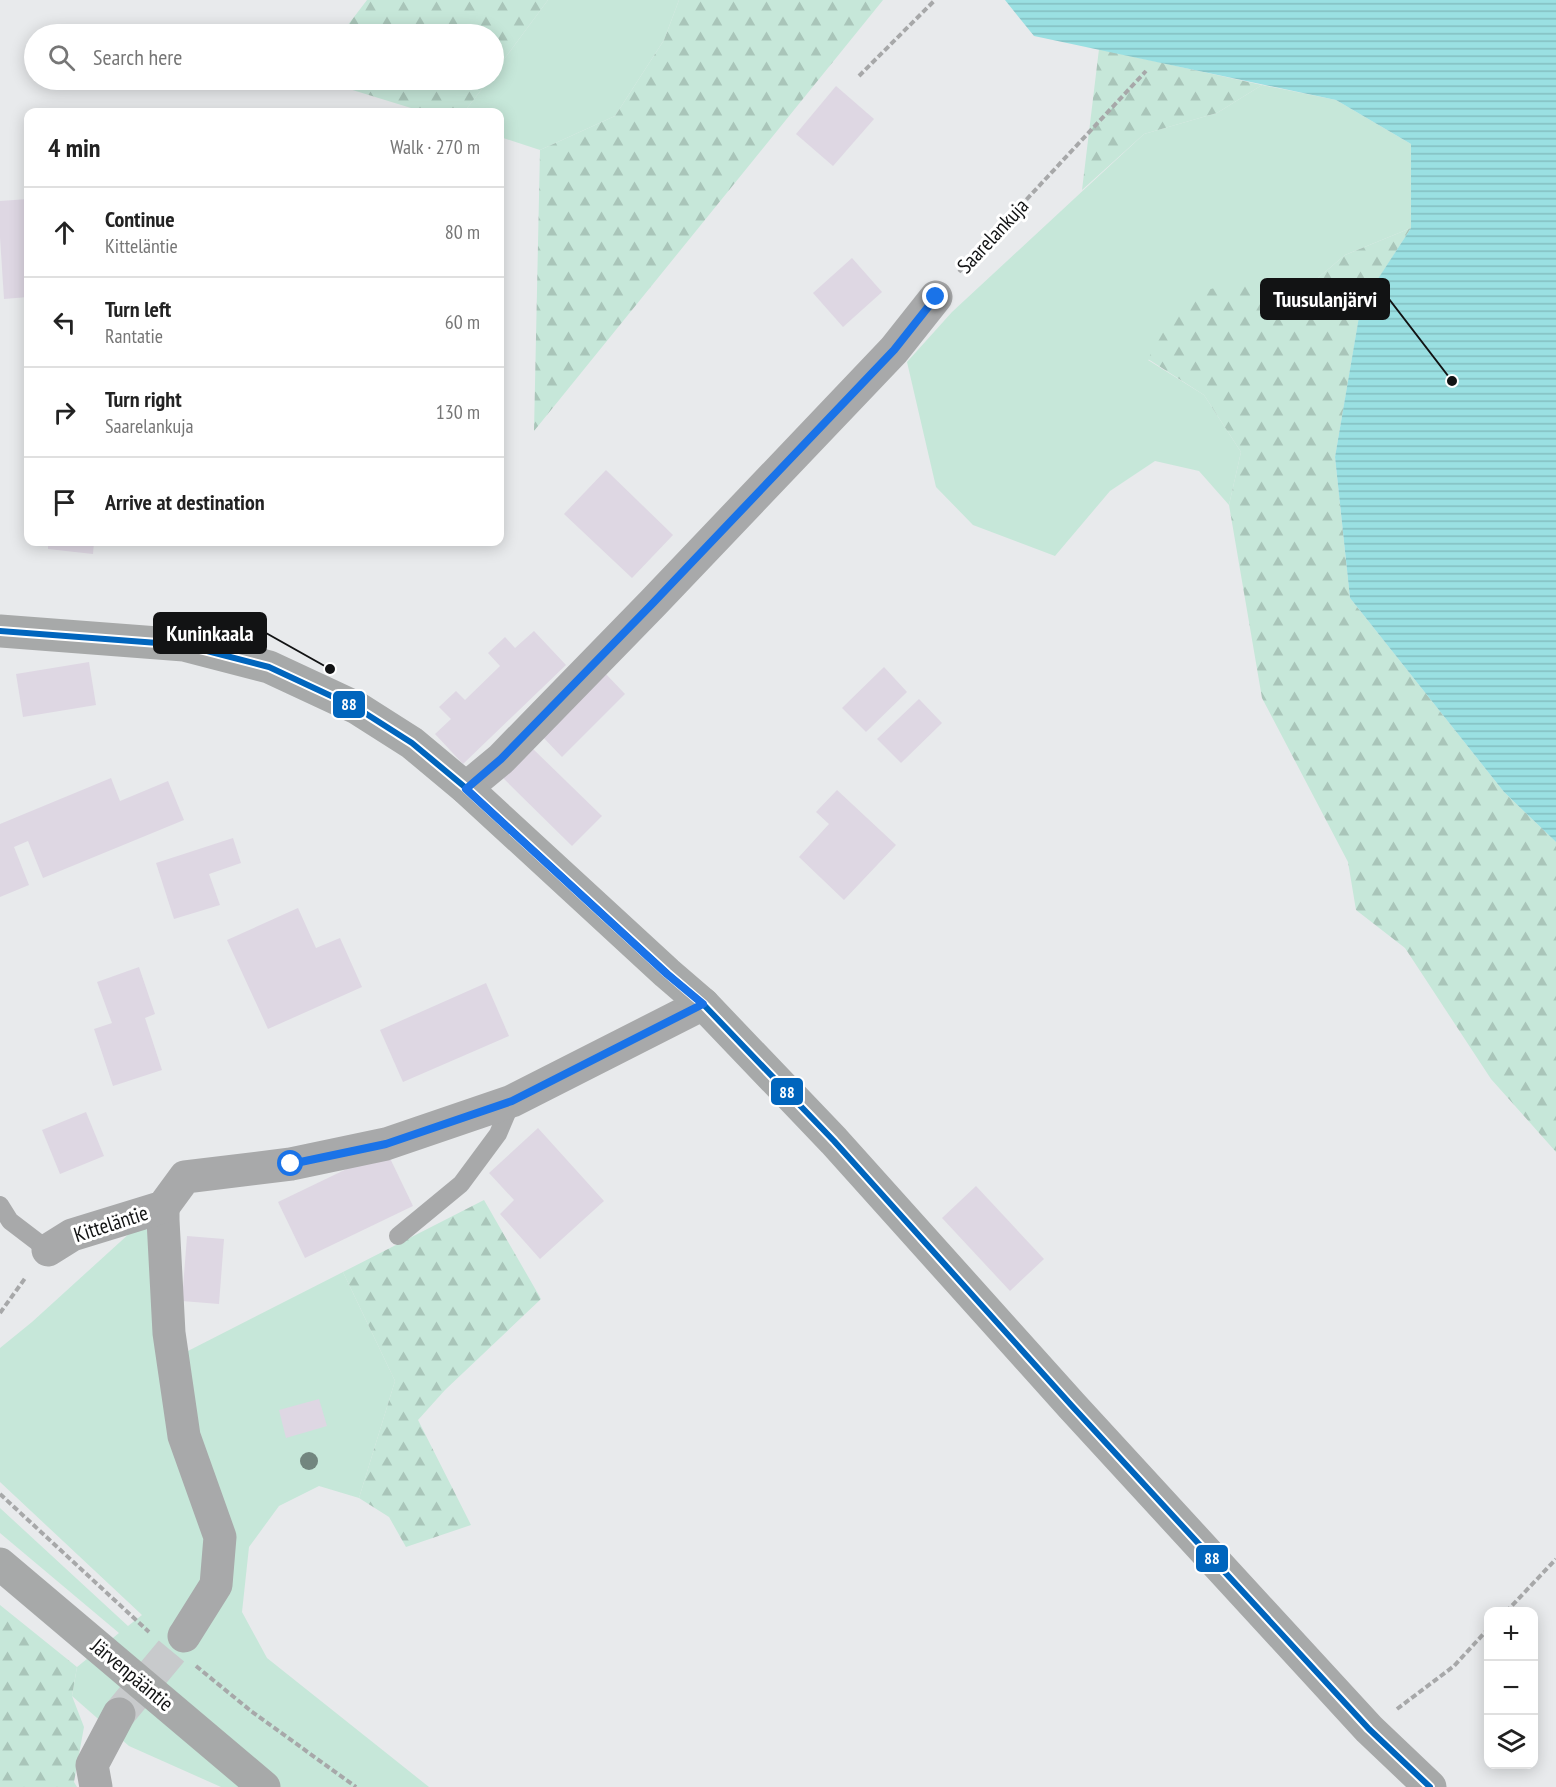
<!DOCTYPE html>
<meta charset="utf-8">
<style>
body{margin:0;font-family:"PT Sans Narrow",sans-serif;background:#f6f6f6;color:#222}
.controls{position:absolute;right:18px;bottom:18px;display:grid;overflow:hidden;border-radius:12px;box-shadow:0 3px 15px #0003}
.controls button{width:54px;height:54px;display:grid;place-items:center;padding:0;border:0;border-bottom:2px solid #e0e0e0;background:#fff;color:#222;font:30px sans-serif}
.stop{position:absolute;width:18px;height:18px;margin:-14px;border:4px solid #1a73e8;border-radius:50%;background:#fff}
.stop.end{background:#1a73e8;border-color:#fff;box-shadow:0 2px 6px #0008}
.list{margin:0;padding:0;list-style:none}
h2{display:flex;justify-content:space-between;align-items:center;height:78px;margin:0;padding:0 24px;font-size:26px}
h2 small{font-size:20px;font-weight:400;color:#767676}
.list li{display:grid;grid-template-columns:39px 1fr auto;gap:18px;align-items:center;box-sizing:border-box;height:90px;padding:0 24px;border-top:2px solid #e0e0e0}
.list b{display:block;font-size:22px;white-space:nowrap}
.list p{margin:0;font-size:20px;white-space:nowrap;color:#767676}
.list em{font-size:20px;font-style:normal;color:#767676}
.icon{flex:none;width:33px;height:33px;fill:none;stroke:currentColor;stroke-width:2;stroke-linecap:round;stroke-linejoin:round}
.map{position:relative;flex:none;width:1556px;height:1787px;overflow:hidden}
.search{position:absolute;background:#fff;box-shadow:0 3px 15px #0003;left:24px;top:24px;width:480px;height:66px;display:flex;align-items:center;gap:15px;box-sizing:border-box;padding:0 21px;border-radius:33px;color:#767676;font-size:22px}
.panel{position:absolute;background:#fff;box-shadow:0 3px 15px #0003;left:24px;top:108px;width:480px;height:438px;border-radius:12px}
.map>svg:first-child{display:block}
.grass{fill:#c6e7d9}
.forest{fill:url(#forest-firs)}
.water{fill:url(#water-rules)}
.building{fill:#ded7e3}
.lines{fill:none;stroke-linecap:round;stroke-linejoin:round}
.street-tunnel{stroke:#c8cacc;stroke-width:33;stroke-dasharray:33 16;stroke-linecap:butt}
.path{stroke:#a7a8a9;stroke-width:4;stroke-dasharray:6 3;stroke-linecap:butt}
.lane{stroke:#a8a9aa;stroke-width:18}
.street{stroke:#a8a9aa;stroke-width:33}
.secondary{stroke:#a7a9a9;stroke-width:33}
.bus-1-casing{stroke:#fff;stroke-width:10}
.bus-1{stroke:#0065bd;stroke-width:6}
.tree{fill:#72867f}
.route{stroke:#1a73e8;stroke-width:8}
.labels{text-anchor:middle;stroke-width:6;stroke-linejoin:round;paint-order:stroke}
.street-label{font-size:21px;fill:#121314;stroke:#fff}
.leader{fill:none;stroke:#121314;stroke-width:2}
.callout-dot{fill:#121314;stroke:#fff;stroke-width:2}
.callout{fill:#121314;stroke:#121314;stroke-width:2}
.callout-label{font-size:22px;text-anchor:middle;font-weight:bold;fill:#fff}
.line-badge{stroke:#fff;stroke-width:2}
.badge-label{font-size:16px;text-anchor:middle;font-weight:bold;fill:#fff}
</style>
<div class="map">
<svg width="1556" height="1787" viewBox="0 0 1556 1787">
<defs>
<pattern id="forest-firs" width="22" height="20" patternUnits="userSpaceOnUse" patternTransform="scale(1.5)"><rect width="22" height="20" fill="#c6e7d9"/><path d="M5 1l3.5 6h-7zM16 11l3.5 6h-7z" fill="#a9c5b9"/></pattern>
<pattern id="water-rules" width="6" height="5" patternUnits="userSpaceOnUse" patternTransform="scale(1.5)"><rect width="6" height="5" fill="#9ae0e2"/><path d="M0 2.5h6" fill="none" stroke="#84bfc1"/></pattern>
</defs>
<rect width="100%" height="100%" fill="#e8eaec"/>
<!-- grass -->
<g class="grass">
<path d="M548,0H679L664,40L615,116L540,150L500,137V112H464L489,80H494V73Z"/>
<path d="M1262,85L1336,100L1411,144V228L1345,255L1280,310L1148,360L1204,395L1241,452L1229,505L1199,471L1155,461L1110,491L1055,556L973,525L936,487L907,362L952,312L1144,134L1217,113Z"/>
<path d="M142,1222L156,1245L184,1353L343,1272L395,1381L359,1498L319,1486L279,1506L249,1547L242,1612L267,1658L429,1787H221L129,1746L72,1696L77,1667L119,1633L0,1533V1508L128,1626L142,1615L0,1482V1348L32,1322Z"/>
</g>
<!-- forest -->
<g class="forest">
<path d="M367,0H548L494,73V34H341Z"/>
<path d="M679,0H883L534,431L540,150L615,116L664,40Z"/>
<path d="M1099,49L1262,85L1217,113L1144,134L1082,190Z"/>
<path d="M320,80H489L464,112H424Z"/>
<path d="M1411,228L1361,306L1335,457L1350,598L1504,792L1556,842V1152L1491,1079L1405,948L1356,910L1348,862L1262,698L1229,505L1241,452L1204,395L1148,359L1184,296L1245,280L1280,310L1345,255Z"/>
<path d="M484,1200L541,1299L445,1390L418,1420L471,1525L406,1547L389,1517L359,1498L395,1381L343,1272Z"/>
<path d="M0,1605L77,1667L72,1696L84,1727L74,1782L77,1787H0Z"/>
</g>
<!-- water -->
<path class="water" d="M1005,0H1556V842L1504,792L1350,598L1335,457L1361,305L1411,228V144L1336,100L1034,36Z"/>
<!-- building -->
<g class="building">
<path d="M836,86L874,119L833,166L796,134Z"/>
<path d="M28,199V297L4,299L0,237V201Z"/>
<path d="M852,258L882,292L843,327L813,293Z"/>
<path d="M606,470L673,535L632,578L564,514Z"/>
<path d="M48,542H94L93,554L48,549Z"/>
<path d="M534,631L566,665L463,764L435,734L451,719L439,707L456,691L465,700L500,666L488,653L505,637L515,648Z"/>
<path d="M89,662L96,705L23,717L16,674Z"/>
<path d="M884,667L907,692L866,732L842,708Z"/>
<path d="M603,671L625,694L562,757L540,734Z"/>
<path d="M919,699L942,723L901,763L877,739Z"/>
<path d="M530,746L602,816L572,846L501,776Z"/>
<path d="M111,778L120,801L168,781L184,820L43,878L28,841L14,847L29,885L0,897V824Z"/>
<path d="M837,790L896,845L844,900L799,857L829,824L816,812Z"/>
<path d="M233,838L241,863L209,874L220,905L174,919L156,863Z"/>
<path d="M298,908L316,948L340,938L362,987L268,1029L227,940Z"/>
<path d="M139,967L155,1014L145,1018L162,1070L113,1086L94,1029L112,1023L97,982Z"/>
<path d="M486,983L509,1036L403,1082L380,1030Z"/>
<path d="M86,1112L104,1156L60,1174L42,1130Z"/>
<path d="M538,1128L604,1201L540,1259L500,1214L514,1200L489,1173Z"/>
<path d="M386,1150L413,1206L305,1258L278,1202Z"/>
<path d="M976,1186L1044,1259L1010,1291L942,1218Z"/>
<path d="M187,1236L224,1239L219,1304L182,1301Z"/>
<path d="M319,1399L327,1426L286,1438L279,1410Z"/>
</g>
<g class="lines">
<!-- street-tunnel -->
<path class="street-tunnel" d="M119,1714L184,1636"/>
<!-- path -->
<g class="path">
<path d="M859,76L935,0"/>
<path d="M959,272L1146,71"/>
<path d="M0,1313L26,1277"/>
<path d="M0,1494L149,1632"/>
<path d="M1506,1612L1556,1559"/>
<path d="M196,1666L251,1711L356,1787"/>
<path d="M1397,1709L1454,1666L1488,1629"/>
</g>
<!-- lane -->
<g class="lane">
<path d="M0,1205L10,1221L48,1250"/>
<path d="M398,1236L461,1184L498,1134L512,1101"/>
</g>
<!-- street -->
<g class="street">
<path d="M466,788L501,759L653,603L894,350L936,297"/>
<path d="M163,1207V1220L169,1333L184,1436L220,1537L216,1585L184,1636"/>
<path d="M48,1250L72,1235L163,1207L185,1177L291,1164L386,1144L512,1101L703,1004"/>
<path d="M96,1787L92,1765L119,1714"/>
</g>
<!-- secondary -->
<g class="secondary">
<path d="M0,631L184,645L269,667L357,708L412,743L466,788L667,973L703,1004L834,1141L1072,1406L1369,1729L1430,1787"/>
<path d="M0,1564L264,1787"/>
</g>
<!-- bus-1 casing -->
<g class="bus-1-casing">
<path id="bus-1" d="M0,631L184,645L269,667L357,708L412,743L466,788L667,973L703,1004L834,1141L1072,1406L1369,1729L1430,1787"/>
</g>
<!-- bus-1 -->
<use href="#bus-1" class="bus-1"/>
</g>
<!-- trees -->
<circle class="tree" cx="309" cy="1461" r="9"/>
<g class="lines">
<!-- route -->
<path class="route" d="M291,1164L386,1144L512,1101L703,1004L667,974L466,789L501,759L653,603L894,350L936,297"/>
</g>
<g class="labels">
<!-- street labels -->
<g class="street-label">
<text transform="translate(993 236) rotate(-47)" y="7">Saarelankuja</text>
<text transform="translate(111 1224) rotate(-18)" y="7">Kitteläntie</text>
<text transform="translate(132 1675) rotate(40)" y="7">Järvenpääntie</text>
</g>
</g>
<!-- callouts -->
<path class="leader" d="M1452 381L1389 299M330 669L266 633"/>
<g class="callout-dot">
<circle cx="1452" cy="381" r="6"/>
<circle cx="330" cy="669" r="6"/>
</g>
<g class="callout">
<rect x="1261" y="279" width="128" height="40" rx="6"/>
<rect x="154" y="613" width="112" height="40" rx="6"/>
</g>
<g class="callout-label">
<text x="1325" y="307">Tuusulanjärvi</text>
<text x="210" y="641">Kuninkaala</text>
</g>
<g class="line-badge">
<rect x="332" y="690" width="34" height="29" rx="6" fill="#0065bd"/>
<rect x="770" y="1077" width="34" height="29" rx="6" fill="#0065bd"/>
<rect x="1195" y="1544" width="34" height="29" rx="6" fill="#0065bd"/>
</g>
<g class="badge-label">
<text x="349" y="710">88</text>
<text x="787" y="1098">88</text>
<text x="1212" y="1564">88</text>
</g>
</svg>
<div class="controls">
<button>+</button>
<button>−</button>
<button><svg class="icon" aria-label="layers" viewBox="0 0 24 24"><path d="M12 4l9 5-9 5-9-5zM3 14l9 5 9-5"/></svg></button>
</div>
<div class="stop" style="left:291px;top:1164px"></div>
<div class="stop end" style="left:936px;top:297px"></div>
<div class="search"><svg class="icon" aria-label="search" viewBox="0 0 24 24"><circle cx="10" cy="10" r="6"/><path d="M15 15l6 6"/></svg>Search here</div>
<section class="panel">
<h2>4 min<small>Walk · 270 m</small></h2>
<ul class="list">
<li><svg class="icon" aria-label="ahead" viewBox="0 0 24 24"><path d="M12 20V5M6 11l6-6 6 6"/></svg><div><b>Continue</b><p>Kitteläntie</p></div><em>80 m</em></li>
<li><svg class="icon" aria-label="left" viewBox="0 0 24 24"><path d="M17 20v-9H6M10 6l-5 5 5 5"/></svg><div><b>Turn left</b><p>Rantatie</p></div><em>60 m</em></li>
<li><svg class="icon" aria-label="right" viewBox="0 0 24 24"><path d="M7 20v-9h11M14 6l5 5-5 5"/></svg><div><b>Turn right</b><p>Saarelankuja</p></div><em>130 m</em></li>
<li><svg class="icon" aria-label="arrive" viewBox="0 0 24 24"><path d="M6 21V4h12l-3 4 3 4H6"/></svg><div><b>Arrive at destination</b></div></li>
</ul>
</section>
</div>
